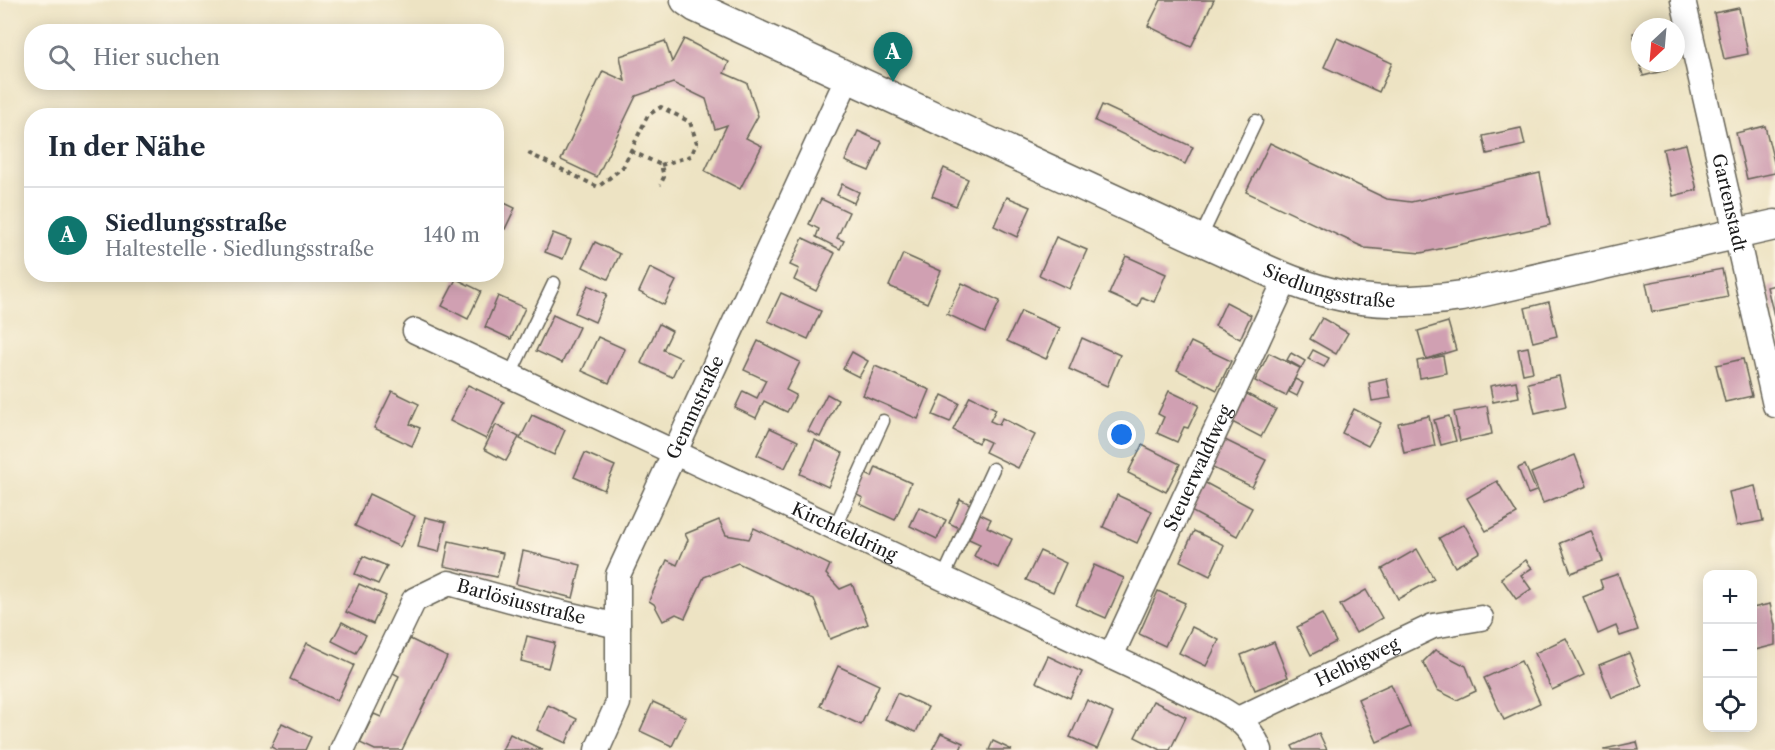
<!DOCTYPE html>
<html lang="de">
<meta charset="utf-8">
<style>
body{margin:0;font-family:"Libre Caslon Text",serif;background:#f2f2f3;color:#1f2937}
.controls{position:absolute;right:18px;bottom:18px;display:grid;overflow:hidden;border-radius:12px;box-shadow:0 3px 15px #0003}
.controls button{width:54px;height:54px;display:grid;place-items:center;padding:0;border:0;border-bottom:2px solid #e0e1e3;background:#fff;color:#1f2937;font:30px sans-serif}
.compass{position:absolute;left:1631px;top:18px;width:54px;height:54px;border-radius:50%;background:#fff;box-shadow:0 3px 15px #0003;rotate:206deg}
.you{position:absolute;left:1122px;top:435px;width:21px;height:21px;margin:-15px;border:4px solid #fff;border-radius:50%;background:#1a73e8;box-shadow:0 0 0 9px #1a73e833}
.badge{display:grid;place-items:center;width:39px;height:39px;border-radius:50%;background:#0f766e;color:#fff;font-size:20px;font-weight:700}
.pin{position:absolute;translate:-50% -50px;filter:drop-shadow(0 2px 3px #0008)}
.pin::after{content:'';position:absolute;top:32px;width:21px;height:18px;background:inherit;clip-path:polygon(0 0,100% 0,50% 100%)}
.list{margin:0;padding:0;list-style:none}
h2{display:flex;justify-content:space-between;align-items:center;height:78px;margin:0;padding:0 24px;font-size:26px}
h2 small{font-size:20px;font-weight:400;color:#747a83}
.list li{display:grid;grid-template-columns:39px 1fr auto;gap:18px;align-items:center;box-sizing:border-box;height:96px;padding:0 24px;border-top:2px solid #e0e1e3}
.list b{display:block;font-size:22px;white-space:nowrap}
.list p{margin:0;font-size:20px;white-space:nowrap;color:#747a83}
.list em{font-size:20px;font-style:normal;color:#747a83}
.icon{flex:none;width:33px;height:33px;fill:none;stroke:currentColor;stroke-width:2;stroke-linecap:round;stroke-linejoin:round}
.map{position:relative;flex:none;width:1775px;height:750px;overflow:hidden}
.search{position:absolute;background:#fff;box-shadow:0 3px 15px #0003;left:24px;top:24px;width:480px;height:66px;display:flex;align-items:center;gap:15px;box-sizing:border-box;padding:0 21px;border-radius:24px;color:#747a83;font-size:22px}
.panel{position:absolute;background:#fff;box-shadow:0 3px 15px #0003;left:24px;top:108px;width:480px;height:174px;border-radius:24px}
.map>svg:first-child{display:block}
.building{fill:#d0a0b2}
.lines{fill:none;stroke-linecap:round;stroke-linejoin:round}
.service-casing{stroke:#656256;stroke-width:15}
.minor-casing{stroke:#656256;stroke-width:27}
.tertiary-casing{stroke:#656256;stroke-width:33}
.path{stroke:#656256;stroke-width:4;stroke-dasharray:4.5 4.5;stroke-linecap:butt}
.service{stroke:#fff;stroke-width:12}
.minor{stroke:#fff;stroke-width:24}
.tertiary{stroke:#fff;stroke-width:30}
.labels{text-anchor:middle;stroke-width:4.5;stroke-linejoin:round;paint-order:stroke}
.street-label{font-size:18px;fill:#1c1c1c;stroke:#fcf5e5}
</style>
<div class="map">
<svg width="1775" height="750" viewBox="0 0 1775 750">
<rect width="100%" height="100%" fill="#fcf5e5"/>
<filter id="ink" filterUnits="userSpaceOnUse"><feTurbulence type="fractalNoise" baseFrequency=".0167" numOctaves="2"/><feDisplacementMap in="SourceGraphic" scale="12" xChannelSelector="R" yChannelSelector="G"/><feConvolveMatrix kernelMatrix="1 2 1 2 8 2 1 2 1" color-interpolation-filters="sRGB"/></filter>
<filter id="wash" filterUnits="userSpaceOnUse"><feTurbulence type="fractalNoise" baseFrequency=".008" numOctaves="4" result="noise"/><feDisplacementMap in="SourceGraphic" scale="24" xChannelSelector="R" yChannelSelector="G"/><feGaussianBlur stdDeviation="1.35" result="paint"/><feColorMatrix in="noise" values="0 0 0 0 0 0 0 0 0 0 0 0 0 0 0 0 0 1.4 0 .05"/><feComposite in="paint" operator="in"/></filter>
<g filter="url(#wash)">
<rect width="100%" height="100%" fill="#ede3c3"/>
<g id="blocks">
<!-- building -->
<g class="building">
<path d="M1161,0H1214L1191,47L1148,26Z"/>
<path d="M1739,8L1748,54L1724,59L1714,13Z"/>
<path d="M1640,31V58H1639L1633,33Z"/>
<path d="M1337,38L1392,63L1379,92L1324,67Z"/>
<path d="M684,39L729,62L724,73L747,83L758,116L746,138L762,146L740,189L705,171L727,125L715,129L706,99L673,83L636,96L597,177L561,160L603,71L625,81L620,56L665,41L672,62Z"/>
<path d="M1640,63H1666L1667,70L1643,76Z"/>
<path d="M1102,105L1193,147L1185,164L1095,121Z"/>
<path d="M1765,126L1775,166V173L1747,179L1736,133Z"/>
<path d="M1521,128L1525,145L1487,154L1483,136Z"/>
<path d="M858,131L882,142L869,171L845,161Z"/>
<path d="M1270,143L1387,199L1411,202L1540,173L1550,225L1421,253L1365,248L1246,192Z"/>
<path d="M1686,144L1697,190L1673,196L1663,149Z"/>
<path d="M944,168L968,179L956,206L932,196Z"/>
<path d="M842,184L859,192L854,203L837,195Z"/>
<path d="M1007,197L1031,207L1017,237L994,226Z"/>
<path d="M496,199L515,208L505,229L496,225Z"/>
<path d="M821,199L849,212L837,238L844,241L840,249L816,237L819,229L809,224Z"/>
<path d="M553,233L571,240L563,259L545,252Z"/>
<path d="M1056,237L1087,250L1069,289L1039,275Z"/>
<path d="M803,238L835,253L816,291L794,280L799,269L790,265Z"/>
<path d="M595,242L620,254L608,279L583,267Z"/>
<path d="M903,254L941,271L927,303L889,286Z"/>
<path d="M1126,256L1166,274L1154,302L1142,297L1138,307L1109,294Z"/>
<path d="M650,268L676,281L664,305L639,292Z"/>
<path d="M1722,269L1728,297L1652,312L1646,283Z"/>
<path d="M447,274H458L456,279L481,291L468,319L442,306L456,279Z"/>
<path d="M962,283L1000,301L985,332L947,314Z"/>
<path d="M588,285L607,294L595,322L575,313Z"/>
<path d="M1775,285V316H1774L1767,287Z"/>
<path d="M781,293L821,311L808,339L768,321Z"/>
<path d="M498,296L525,308L511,339L485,327Z"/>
<path d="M1226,302L1251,315L1240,339L1215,326Z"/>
<path d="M1549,302L1557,336L1533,342L1525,308Z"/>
<path d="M1021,311L1060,328L1046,359L1007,341Z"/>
<path d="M553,315L579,327L562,363L536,351Z"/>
<path d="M1322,318L1348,333L1336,354L1310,339Z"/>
<path d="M1448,322L1456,350L1426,359L1418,331Z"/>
<path d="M659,324L672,331L663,350L681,358L672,377L641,363Z"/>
<path d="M598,337L625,349L609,383L582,371Z"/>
<path d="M1082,338L1120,355L1107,386L1069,369Z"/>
<path d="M758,341L800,362L786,390L796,395L787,412L764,401L756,418L735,408L743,391L757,398L766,380L744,370Z"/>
<path d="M1191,342L1231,361L1217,390L1177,370Z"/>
<path d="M1528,347L1533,372L1523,374L1518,349Z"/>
<path d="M1313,350L1329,358L1324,367L1308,359Z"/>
<path d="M852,352L868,361L859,377L843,369Z"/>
<path d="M1269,353L1300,368L1286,396L1255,381Z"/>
<path d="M1291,353L1305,361L1301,368L1287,360Z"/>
<path d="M1443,356L1446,373L1420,378L1417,361Z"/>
<path d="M1743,359L1752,396L1725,402L1716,365Z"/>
<path d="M875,366L930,390L918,419L863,395Z"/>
<path d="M1559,376L1566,406L1535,413L1528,383Z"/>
<path d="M1295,379L1303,383L1297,396L1289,392Z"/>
<path d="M1387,379L1391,398L1372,401L1369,383Z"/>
<path d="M1516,381L1519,397L1493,402L1490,386Z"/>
<path d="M468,385L504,402L486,439L450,421Z"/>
<path d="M392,391L419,404L410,424L420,428L412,446L374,428Z"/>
<path d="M1169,391L1199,405L1188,428L1184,427L1177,442L1157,433L1164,417L1158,414Z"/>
<path d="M1245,393L1276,409L1261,437L1230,421Z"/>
<path d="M827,394L838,400L820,437L808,431Z"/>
<path d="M942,395L959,403L950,422L933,415Z"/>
<path d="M970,396L996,409L990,421L999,425L1002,418L1035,435L1018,468L985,452L990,442L981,438L978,443L953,430Z"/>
<path d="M1487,406L1492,434L1460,441L1454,412Z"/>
<path d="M1354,409L1381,423L1368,446L1342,433Z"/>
<path d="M532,415L565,430L554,455L520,439Z"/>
<path d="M1429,416L1435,446L1404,453L1398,423Z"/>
<path d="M1449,416L1456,441L1441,445L1434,420Z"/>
<path d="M496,425L519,437L506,461L484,449Z"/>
<path d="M770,428L798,441L785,468L757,455Z"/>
<path d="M815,440L843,453L828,487L800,474Z"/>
<path d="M1225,440L1266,460L1252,487L1211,467Z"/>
<path d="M1142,445L1180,464L1166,492L1128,473Z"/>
<path d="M585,453L615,466L604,490L574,477Z"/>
<path d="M1575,455L1587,486L1543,503L1531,473Z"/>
<path d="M1525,465L1536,491L1528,494L1518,468Z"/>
<path d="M876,467L911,483L895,520L860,504L863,498L855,494L864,473L872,477Z"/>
<path d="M1202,481L1252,508L1237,536L1187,509Z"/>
<path d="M1497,481L1517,514L1486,531L1467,498Z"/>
<path d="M1755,486L1763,521L1737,526L1729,492Z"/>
<path d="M369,494L415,516L400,547L355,526Z"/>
<path d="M1117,495L1152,511L1137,543L1103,527Z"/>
<path d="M960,499L970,504L959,528L949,523Z"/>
<path d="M919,507L946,520L937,539L910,526Z"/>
<path d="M980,514L991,519L987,527L1012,539L998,568L974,556L980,544L969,539Z"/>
<path d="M425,517L446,522L439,552L418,547Z"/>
<path d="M719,520L726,535L749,539L754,528L830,565L826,574L840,589L852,584L868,624L830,639L814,599L738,563L704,577L685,618L676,614L663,621L654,604L649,601L667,560L677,565L688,540L685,534Z"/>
<path d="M1464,524L1480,552L1455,567L1439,538Z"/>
<path d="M1194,531L1224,545L1210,576L1180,561Z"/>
<path d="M1591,531L1603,561L1571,573L1560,543Z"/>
<path d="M449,541L503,553L497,577L444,566Z"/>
<path d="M1417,549L1434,579L1398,599L1382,569Z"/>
<path d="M523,551L581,565L573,598L516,584Z"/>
<path d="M1040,551L1066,563L1053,592L1026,580Z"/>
<path d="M363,556L387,566L378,584L355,574Z"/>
<path d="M1526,560L1532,568L1521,575L1531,589L1516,599L1501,578Z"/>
<path d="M1094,565L1124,578L1106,618L1076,605Z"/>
<path d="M1618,574L1638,630L1620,636L1616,626L1598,634L1583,597L1603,589L1600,580Z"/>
<path d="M359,584L386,596L373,624L346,612Z"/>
<path d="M1366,590L1382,618L1356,633L1340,605Z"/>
<path d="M1158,591L1185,603L1165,646L1139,634Z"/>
<path d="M1770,604L1775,625V645L1755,650L1752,641V608Z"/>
<path d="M1322,614L1336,642L1311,655L1297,627Z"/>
<path d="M342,622L366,635L356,653L332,641Z"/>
<path d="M1192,627L1219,640L1206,666L1179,653Z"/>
<path d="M527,636L555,643L548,668L521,661Z"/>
<path d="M1566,638L1584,675L1552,690L1535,653Z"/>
<path d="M410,639L447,657L402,750H375L360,743L374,714L381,717L399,676L393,673Z"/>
<path d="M1274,642L1288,677L1255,690L1241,655Z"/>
<path d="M307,643L354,665L337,701L290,679Z"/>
<path d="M1435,650L1466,666L1476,691L1457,700L1437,690L1423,662Z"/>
<path d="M1629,653L1642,686L1612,698L1599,665Z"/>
<path d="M1048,656L1082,672L1070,698L1036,682Z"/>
<path d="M1521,661L1540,703L1504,720L1484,678Z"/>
<path d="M838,666L879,685L861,725L820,706Z"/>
<path d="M1391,684L1410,727L1377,742L1358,699Z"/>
<path d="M897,693L928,707L916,732L885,719Z"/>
<path d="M1087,700L1113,713L1097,749L1070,737Z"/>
<path d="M1153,701L1186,717L1170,750H1161L1135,737Z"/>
<path d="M653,702L686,717L672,746L640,731Z"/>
<path d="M548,705L577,719L566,743L537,730Z"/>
<path d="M282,723L311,737L305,750H277L271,747Z"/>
<path d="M941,733L963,743L960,750H932Z"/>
<path d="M1319,733L1327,750H1294L1292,746Z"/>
<path d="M510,734L543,750H502Z"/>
<path d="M993,741L1012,750H989Z"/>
<path d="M1637,742L1639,750H1604V749Z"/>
</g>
</g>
</g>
<g filter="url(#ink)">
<use href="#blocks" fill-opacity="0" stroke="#656256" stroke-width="1.5"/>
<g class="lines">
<!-- service casing -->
<g class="service-casing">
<g id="service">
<path d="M1200,239L1256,121"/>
<path d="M510,375L554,283"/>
<path d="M835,527L883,421"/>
<path d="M943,578L993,469"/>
</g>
</g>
<!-- minor casing -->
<g class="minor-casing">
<g id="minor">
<path id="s1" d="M1683,0L1775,405"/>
<path id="s2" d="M415,331L1214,705C1237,718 1250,725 1260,750"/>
<path id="s3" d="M1111,656L1286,279"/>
<path id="s4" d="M1238,719L1433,626L1481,618"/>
<path id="s5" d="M342,750L414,600L449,583L536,607L618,626"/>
<path id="s6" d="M597,750L618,703V575L848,77"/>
</g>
</g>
<!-- tertiary casing -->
<g class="tertiary-casing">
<g id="tertiary">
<path id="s7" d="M686,0L696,7L1266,270C1337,302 1386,307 1462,296L1775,225"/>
</g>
</g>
<!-- path -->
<g class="path">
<path d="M631,151L661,165L664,177L660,185"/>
<path d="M528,153L598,187L623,167L648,115L661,107L690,122L697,143L691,156L661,165"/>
</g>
<!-- service -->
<use href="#service" class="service"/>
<!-- minor -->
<use href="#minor" class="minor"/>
<!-- tertiary -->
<use href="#tertiary" class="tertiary"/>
</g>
</g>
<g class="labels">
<!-- street labels -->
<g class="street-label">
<text dy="6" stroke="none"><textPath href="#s1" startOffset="208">Gartenstadt</textPath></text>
<text dy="6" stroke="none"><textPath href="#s7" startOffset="706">Siedlungsstraße</textPath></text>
<text dy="6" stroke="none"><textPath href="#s6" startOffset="364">Gemmstraße</textPath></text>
<text dy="6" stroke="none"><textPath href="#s3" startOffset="207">Steuerwaldtweg</textPath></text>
<text dy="6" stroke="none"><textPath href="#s2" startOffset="474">Kirchfeldring</textPath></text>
<text dy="6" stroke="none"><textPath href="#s5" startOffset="280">Barlösiusstraße</textPath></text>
<text dy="6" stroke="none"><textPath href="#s4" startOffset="132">Helbigweg</textPath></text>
</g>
</g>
</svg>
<div class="controls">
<button>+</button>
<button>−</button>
<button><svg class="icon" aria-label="locate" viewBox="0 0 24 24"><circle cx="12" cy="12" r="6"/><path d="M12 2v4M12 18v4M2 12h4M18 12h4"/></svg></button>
</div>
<svg class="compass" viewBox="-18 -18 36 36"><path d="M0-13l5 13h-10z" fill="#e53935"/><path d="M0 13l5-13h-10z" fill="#747a83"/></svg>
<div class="you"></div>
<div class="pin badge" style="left:893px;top:82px">A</div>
<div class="search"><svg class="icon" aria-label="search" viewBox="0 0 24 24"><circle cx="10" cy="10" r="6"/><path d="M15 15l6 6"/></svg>Hier suchen</div>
<section class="panel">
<h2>In der Nähe<small></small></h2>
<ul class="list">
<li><span class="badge">A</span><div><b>Siedlungsstraße</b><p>Haltestelle · Siedlungsstraße</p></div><em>140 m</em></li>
</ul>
</section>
</div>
